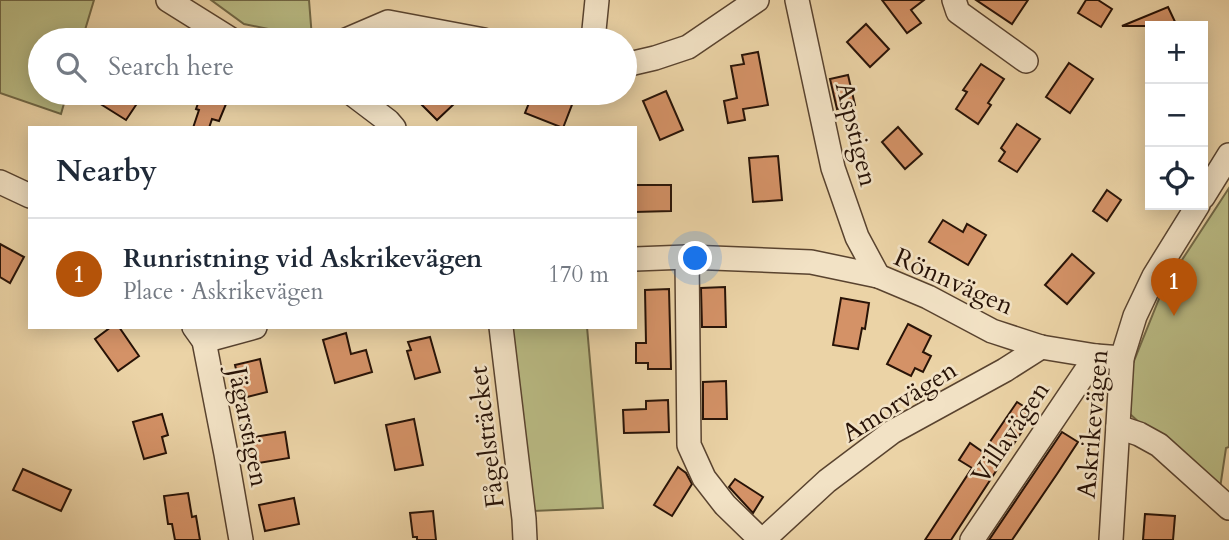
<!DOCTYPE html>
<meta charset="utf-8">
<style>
body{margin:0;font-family:Cardo,serif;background:#f6f6f7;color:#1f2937}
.controls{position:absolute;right:21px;top:21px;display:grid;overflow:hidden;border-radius:0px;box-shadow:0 4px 18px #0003}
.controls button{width:63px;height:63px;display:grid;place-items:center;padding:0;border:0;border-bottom:2px solid #e0e1e3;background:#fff;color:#1f2937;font:35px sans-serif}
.you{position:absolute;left:696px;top:259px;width:24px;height:24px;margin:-18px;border:5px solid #fff;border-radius:50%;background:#1a73e8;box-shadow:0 0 0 10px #1a73e833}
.badge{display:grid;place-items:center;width:46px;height:46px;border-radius:50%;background:#b45309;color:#fff;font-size:23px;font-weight:700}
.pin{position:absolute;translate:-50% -58px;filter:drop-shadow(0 2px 4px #0008)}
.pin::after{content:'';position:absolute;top:37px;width:24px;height:21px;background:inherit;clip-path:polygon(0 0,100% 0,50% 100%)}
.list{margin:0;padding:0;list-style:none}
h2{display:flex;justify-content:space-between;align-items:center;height:91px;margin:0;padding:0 28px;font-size:30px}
h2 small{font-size:23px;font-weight:400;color:#747a83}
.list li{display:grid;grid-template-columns:46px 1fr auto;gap:21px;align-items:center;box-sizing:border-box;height:112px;padding:0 28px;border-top:2px solid #e0e1e3}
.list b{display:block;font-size:26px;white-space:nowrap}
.list p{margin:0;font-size:23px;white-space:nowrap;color:#747a83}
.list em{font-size:23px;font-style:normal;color:#747a83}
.icon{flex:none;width:38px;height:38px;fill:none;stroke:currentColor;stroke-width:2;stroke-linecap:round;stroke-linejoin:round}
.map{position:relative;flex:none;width:1229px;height:540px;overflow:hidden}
.search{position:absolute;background:#fff;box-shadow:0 4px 18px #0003;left:28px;top:28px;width:609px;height:77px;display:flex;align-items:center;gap:18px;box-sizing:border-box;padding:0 24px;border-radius:38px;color:#747a83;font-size:26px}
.panel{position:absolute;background:#fff;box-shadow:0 4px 18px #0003;left:28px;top:126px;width:609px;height:203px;border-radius:0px}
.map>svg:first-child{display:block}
.green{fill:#babc85;stroke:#716846;stroke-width:2}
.building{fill:#d49267;stroke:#281307;stroke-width:2}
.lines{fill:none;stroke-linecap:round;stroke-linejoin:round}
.minor-casing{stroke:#59432f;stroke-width:26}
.minor{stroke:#f2e2c5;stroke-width:23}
.labels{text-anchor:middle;stroke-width:5;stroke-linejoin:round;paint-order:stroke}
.street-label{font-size:26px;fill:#281307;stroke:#f2e2c5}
</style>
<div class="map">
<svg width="1229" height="540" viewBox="0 0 1229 540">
<rect width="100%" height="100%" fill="#ebd3a6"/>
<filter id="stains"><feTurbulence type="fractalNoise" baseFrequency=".00286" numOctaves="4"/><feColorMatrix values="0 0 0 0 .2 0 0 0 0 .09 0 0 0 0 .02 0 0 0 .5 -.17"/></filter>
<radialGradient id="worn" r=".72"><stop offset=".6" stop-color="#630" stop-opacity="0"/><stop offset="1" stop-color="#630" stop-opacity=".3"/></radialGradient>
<!-- green -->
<g class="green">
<path d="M0,0H94L82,40H40V93H67L61,114L0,93Z"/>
<path d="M211,0H309L312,38L244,24Z"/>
<path d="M1229,188V447L1226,448L1219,495L1130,414L1132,366L1163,289Z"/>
<path d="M510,327H587L603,508L533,511Z"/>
</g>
<!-- building -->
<g class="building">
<path d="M882,0H924L911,10L921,23L907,33Z"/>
<path d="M976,0H1028L1012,24Z"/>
<path d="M1086,0H1098L1112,9L1101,27L1078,13Z"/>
<path d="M1168,7L1177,26H1122Z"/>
<path d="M866,24L889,49L870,67L847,42Z"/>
<path d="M758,52L768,105L743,109L745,120L728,123L724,101L737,98L731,66L744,64L742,55Z"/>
<path d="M1069,63L1093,79L1070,113L1046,97Z"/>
<path d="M981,64L1004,79L988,103L991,105L978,124L956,109L967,92L963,90Z"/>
<path d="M848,75L855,105L837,109L830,79Z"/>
<path d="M666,91L683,130L660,140L643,101Z"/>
<path d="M83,93H144L126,120Z"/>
<path d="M410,93H445L455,103L437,120Z"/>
<path d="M533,93H550L573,102L563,128L525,113Z"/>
<path d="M201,95L226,104L219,121L212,119L209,128H193L199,110L196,109Z"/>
<path d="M1017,124L1040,139L1017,172L999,161L1005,152L1001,148Z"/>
<path d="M898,127L922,154L905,169L882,142Z"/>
<path d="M778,156L782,200L753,202L749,158Z"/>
<path d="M635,185H671V211L635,212Z"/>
<path d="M1107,190L1121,200L1107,221L1093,211Z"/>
<path d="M943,220L963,232L967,224L986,235L968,265L929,242Z"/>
<path d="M0,244L24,257L10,283L0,277Z"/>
<path d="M1072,254L1094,273L1067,304L1045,285Z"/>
<path d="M725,287L726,327H702L701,288Z"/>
<path d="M669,289L671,369H648V363H636V343H646L645,290Z"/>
<path d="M841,298L869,303L865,329L862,328L858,349L833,345Z"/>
<path d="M908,324L931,336L923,352L931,356L923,372L915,368L911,376L887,364Z"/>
<path d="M111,327H119L139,356L118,371L95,339Z"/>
<path d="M346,333L351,354L366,350L372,372L335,383L323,340Z"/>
<path d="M430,337L440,372L415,379L407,351L411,350L408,342Z"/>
<path d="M260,359L267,392L243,398L235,365Z"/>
<path d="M726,381L727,419H703V382Z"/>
<path d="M668,400L669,432L624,433L623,410L646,409V401Z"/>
<path d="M1017,402L1034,413L951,540H925L972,468L959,460L970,443L983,452Z"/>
<path d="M162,414L168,435L162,437L166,453L144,459L133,422Z"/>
<path d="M414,419L423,465L395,470L386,425Z"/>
<path d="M285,432L289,458L252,464L248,438Z"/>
<path d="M1062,432L1078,442L1057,474L1012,540H989Z"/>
<path d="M678,467L686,473L692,484L672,516L654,505Z"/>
<path d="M23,469L71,490L61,511L13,490Z"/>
<path d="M735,479L763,497L753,513L729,487Z"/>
<path d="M188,493L192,517L196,516L200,540H175L172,524H168L164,496Z"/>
<path d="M294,498L299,524L265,531L259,505Z"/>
<path d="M433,511L436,540H417V537H413L410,513Z"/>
<path d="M1145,514L1175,516L1173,540H1143Z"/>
</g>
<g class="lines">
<!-- minor casing -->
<g class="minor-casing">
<g id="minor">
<path d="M168,0L232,40"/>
<path d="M797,0L833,168L857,237L878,276"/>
<path d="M954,0L958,12L1026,61"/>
<path d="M346,40L388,22L484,40"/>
<path d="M593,40L597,0"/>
<path d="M625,65L655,58L688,47L757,0"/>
<path d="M351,93L388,121L394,128"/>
<path d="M0,182L30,196"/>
<path d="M1203,197L1229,155"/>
<path d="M687,257L689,445L704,478L725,505L761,540"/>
<path d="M635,259L687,257L811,262L878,276L928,297L992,331L1041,347L1096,356L1122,358"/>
<path d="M194,327L204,341L226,454L241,540"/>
<path d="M501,327L524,519L525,540"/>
<path d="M204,341L255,327"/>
<path d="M1118,427L1139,434L1159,445L1229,508"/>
<path d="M763,540L827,481L892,432L1005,370L1041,347"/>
<path d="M972,540L1096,356"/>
<path d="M1111,540L1122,358L1135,316L1154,276L1198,205"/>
</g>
</g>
<!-- minor -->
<use href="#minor" class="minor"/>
</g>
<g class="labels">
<!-- street labels -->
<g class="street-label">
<text transform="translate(857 134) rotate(76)" y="9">Aspstigen</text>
<text transform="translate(954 281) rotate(24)" y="9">Rönnvägen</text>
<text transform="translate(899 401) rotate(-32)" y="9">Amorvägen</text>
<text transform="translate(1092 424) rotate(-85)" y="9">Askrikevägen</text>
<text transform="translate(249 427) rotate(79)" y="9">Jägarstigen</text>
<text transform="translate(1010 432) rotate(-56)" y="9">Villavägen</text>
<text transform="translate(486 437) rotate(-97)" y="9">Fågelsträcket</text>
</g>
</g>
<rect width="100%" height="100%" filter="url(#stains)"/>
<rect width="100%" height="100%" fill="url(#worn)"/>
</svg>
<div class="controls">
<button>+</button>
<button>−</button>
<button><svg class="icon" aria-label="locate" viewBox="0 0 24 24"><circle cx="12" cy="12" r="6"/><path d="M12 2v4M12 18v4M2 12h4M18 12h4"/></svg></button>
</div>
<div class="you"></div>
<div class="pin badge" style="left:1174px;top:316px">1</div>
<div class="search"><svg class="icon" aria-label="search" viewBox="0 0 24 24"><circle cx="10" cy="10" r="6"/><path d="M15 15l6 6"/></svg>Search here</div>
<section class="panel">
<h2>Nearby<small></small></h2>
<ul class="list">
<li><span class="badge">1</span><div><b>Runristning vid Askrikevägen</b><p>Place · Askrikevägen</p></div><em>170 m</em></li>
</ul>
</section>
</div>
